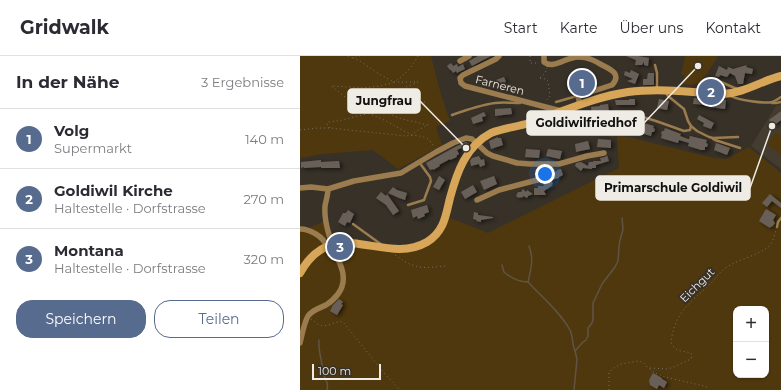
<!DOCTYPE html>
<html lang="de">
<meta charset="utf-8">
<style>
body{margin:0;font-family:Montserrat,sans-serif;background:#f2f2f3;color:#2b2b33}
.controls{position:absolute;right:12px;bottom:12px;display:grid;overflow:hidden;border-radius:8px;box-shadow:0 1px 3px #0004}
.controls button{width:36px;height:36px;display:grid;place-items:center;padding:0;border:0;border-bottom:1px solid #e1e1e2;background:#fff;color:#2b2b33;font:20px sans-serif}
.scale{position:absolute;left:12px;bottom:10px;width:69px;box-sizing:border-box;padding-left:4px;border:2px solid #efebe5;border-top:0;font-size:11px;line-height:14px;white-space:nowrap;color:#efebe5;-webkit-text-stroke:3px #373128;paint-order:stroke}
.you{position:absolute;left:245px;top:118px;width:14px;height:14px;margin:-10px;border:3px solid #fff;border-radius:50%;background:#1a73e8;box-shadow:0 0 0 6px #1a73e833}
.badge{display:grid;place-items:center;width:26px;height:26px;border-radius:50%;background:#566b8d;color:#fff;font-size:13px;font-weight:700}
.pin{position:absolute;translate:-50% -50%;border:2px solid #fff;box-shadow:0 1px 4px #0006}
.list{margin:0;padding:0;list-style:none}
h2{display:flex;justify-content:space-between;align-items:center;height:52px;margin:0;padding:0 16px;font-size:17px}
h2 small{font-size:13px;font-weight:400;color:#7c7c81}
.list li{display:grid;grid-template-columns:26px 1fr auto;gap:12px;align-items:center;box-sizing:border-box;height:60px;padding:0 16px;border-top:1px solid #e1e1e2}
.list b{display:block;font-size:15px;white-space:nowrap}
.list p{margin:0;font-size:13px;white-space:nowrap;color:#7c7c81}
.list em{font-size:13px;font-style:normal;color:#7c7c81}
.actions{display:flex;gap:8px;padding:12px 16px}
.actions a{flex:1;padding:9px 0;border:1px solid #566b8d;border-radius:16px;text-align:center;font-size:14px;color:#566b8d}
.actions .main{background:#566b8d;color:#fff}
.map{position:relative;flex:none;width:481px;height:334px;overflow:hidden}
header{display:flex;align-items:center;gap:24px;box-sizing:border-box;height:56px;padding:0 20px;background:#fff;border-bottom:1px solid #e1e1e2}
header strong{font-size:19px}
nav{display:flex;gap:22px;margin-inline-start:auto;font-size:14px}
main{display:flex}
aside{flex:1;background:#fff}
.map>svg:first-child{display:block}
.built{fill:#443c2e}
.green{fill:#50380e;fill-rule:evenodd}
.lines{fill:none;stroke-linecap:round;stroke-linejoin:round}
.stream{stroke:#5f5445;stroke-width:1.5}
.building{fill:#686158;filter:url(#shadow)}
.path{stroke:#746f67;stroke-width:1;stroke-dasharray:1 3;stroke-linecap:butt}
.lane{stroke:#9b7c4e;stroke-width:2.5}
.street{stroke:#9b7c4e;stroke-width:5.5}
.secondary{stroke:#d7a658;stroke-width:8}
.labels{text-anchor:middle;stroke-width:4;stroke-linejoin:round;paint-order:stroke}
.street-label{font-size:11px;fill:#efebe5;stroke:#373128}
.leader{fill:none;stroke:#efebe5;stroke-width:1.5}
.callout-dot{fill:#efebe5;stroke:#373128;stroke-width:1.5}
.callout{fill:#efebe5;stroke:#efebe5;stroke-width:1.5}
.callout-label{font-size:12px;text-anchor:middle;font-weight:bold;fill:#111}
</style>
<header>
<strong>Gridwalk</strong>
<nav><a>Start</a><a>Karte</a><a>Über uns</a><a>Kontakt</a></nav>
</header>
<main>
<aside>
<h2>In der Nähe<small>3 Ergebnisse</small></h2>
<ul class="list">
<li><span class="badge">1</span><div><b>Volg</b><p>Supermarkt</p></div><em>140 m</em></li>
<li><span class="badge">2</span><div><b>Goldiwil Kirche</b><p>Haltestelle · Dorfstrasse</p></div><em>270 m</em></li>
<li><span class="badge">3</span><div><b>Montana</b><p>Haltestelle · Dorfstrasse</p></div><em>320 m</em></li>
</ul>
<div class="actions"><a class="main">Speichern</a><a>Teilen</a></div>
</aside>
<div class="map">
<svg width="481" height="334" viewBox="0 0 481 334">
<defs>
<filter id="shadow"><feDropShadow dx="2.5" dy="1.5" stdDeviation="2" flood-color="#0009"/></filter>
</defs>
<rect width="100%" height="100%" fill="#373128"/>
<!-- built -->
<path class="built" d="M481,48V113L451,90L476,50Z"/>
<!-- green -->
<g class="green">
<path d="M0,0H131L140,35L150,65L136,71L142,89L98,113L73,94L23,98L0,102Z"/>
<path d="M385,0H415L418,1L401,26L392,29L381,28L385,20L381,18Z"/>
<path d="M476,76L481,79V99L467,88Z"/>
<path d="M317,80L328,81L414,102L426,103L449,91L481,117V334H0V176L24,165L34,178L66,185L99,190L117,188L132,178L145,160L188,177L319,112ZM436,253H466V319H436Z"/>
</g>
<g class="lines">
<!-- stream -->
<g class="stream">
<path d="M202,209L204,216C211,222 219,226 228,226C242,241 260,256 270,274C273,280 272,288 275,295"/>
<path d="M228,226C231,213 234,203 229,190"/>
<path d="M19,284C18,293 21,301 22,309C23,313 23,316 24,319C26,326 29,326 27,334"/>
<path d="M274,334L277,303L275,295L282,287L286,284L288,280V272L292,267L293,263V247L302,228L315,211L318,205L319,191L320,184L323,174L322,162"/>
</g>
</g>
<!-- building -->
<g class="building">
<path d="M178,0H191L172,10L169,5Z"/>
<path d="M326,0H338L349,2L348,10L344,9V6L342,9H335L336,4Z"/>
<path d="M151,7L153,10L157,8L158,11L163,8L165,13L157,17L156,15L153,17L151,14H150L147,10Z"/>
<path d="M447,9L446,11L453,13L452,18L445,17L443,28H438L435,20L430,17L427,21L420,19L419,21L415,20L419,10L427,14L428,11L433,13Z"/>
<path d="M331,14L339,18L335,28L327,25L333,23L324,19L325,15L330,17Z"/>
<path d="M348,17H354V29H343V23H347Z"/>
<path d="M204,21L206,26L197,29V30L190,32L188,27Z"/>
<path d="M394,42L426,44L425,53L409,51L410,49L393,48Z"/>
<path d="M329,43H335V49H316L315,44H329Z"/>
<path d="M359,43L369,45L367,54L357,52Z"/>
<path d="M308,48L309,56L292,59L291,51L300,50V49Z"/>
<path d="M211,52L212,58L195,60V53Z"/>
<path d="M481,55V64L473,70L469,64Z"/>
<path d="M184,56L186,60L182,61L183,65L173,68L171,62Z"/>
<path d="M399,59L414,67L411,73L403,70L404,67L397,63Z"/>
<path d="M340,66L354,70L353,72L355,73L354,76H352L351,80L330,74L331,73H339Z"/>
<path d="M365,72L381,78L380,80L388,83H389L390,80L407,84L406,87L408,88L407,91H405V94H401L388,90L389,87L379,84L378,87L364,83L361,82L362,78H361L362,75H364Z"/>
<path d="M198,81V82H201L203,89L191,93L189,85Z"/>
<path d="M298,83L311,84V92L297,91Z"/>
<path d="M288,85L290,93L276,96L275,88Z"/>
<path d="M166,86L169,88L157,94L159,98L156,100L157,101L150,104V103L139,109L140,110L133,114V113L130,114L126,107L155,91Z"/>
<path d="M416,87L430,92L427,99L414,94Z"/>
<path d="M226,93L240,94L239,102L225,101Z"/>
<path d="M248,93L262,95L260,103L246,100Z"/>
<path d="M307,99L309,105L296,109V112H292V113L283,112L281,115L275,110L276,107L281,106L288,110L289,106H293V105H301L300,102L305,101Z"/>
<path d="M179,100L181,104L184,103L185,109L180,111L179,108L171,110L170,105L172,102Z"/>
<path d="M21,104V106L39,105L40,112H21V111L4,112V111L1,112V106Z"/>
<path d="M261,113L263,119L259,121V122L251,124L253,128L251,129H253L244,135L246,139H234V132H238V130H244L243,127L254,119V116L257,115V114Z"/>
<path d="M139,120L145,124L139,134L133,131Z"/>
<path d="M194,120L197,128L184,134L180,125Z"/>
<path d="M173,129L177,136L165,143L161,136Z"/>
<path d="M93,131L97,134L107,137L105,144L99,142L88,137Z"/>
<path d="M223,133L226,136L227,134L233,138L228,140L227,142L223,140L222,142L220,141L219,142L216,140L218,136H221Z"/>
<path d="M81,136L86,140L87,138L99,155L93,159L86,149L76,142Z"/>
<path d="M470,138L481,147V152L472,145L467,151L462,147Z"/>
<path d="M127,149L129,156L124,158L125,160L118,163L117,160L113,162L111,154Z"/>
<path d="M466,153L476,159L473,164L475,167L472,171L471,170L470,172L459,165Z"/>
<path d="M48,154L54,158L50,167L47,166L45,170L38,166L43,157H46Z"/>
<path d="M174,156L178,157V159L193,161V162L181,164V166L176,165L177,164L173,163Z"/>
<path d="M39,243L43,246L41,248L43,249L37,259L30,255L33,249Z"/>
<path d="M353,317L362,322V323L367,326L364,332L359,329L357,333L350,329L349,324Z"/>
</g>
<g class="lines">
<!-- path -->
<g class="path">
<path d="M48,0L53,2L60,0"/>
<path d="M230,0V7H238"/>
<path d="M53,2L60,5L79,18L94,26C72,34 55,31 31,30L53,47L58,51L88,57"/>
<path d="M240,22L246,23L248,25L250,40L245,46"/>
<path d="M240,22L245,17L247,12"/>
<path d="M58,51L64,55L84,64L112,79L118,74L128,69C122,68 117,66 111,65C102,63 97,62 88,57L125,46L114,45L121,41L94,36L118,26H94C106,18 111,12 118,0"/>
<path d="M30,72L27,68L28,66L38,65L79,55"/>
<path d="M0,74L18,72H30L106,80C113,79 124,79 130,85C132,87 133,89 134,91"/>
<path d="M95,199C101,203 106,207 112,209C123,213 135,211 145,210"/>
<path d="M11,263C14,265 17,268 20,269C29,272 35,264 43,266L84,317L100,334"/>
<path d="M350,312L367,313L371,312L391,303L392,300L391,297C385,295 378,296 374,291C370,288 371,284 372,280C377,255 390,247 407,231C414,225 419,216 427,211C440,203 456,200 468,191C473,187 474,180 476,174"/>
<path d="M309,334V317L312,313L321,308L339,305L344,307L347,311L355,317L365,321L404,330L407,331"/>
</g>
<!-- lane -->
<g class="lane">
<path d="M355,9L357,17V32"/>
<path d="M414,23L437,33"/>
<path d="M366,37L368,40L384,53L388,65L391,70L397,75L409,81L413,82L438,81"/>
<path d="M430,39L431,40C438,44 465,48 472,46C475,45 478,43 481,41"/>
<path d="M256,46L277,40"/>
<path d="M472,47H476L481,46"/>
<path d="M152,59C166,54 180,49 195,47C203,46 212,47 220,47"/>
<path d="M317,61H331L336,59L356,65L384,75L390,74L391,70"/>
<path d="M413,83L415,84L440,92"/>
<path d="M108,149L124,144L131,125L130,121L119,106"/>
<path d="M53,168L82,189"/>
<path d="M477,171L478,166L481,162"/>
</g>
<!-- street -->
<g class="street">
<path d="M199,0L196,3L163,19L160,22L161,27L165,30L261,55"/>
<path d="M244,0V6C254,14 267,0 279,1C288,1 295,5 302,9C306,11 313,14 315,18C317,22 315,26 312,29L278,40L280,49"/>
<path d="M160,5L169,0"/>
<path d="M0,132L11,131L28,133L54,125L101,117L136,96L153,87L166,82L172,83L187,97L193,100L217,107L230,108H259L287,100L304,97"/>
<path d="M28,133C28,139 26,144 25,150C24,163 28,176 32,189"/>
<path d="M177,144L199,134L241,123L246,118L248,108"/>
<path d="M0,173C11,173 23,181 27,190"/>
<path d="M0,287C2,279 4,267 8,260C12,254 20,252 26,249C31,246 35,242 38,238C50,222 39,205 31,189"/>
</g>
<!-- secondary -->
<path class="secondary" d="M0,217C34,156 84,211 127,186C144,176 146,159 150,142C157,116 166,90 191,77C204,72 217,71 229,67C262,56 294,41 328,36C359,32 392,36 423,38C444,37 461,25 481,20"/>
</g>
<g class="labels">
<!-- street labels -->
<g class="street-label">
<text transform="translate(200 29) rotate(14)" y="4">Farneren</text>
<text transform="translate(397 229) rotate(-45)" y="4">Eichgut</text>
</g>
</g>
<!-- callouts -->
<path class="leader" d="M166 92L120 45M398 10L344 67M472 70L450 132"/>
<g class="callout-dot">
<circle cx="166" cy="92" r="4"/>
<circle cx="398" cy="10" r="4"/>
<circle cx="472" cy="70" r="4"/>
</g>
<g class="callout">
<rect x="48" y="33" width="72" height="24" rx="4"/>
<rect x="227" y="55" width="117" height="24" rx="4"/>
<rect x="296" y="120" width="154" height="24" rx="4"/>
</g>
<g class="callout-label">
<text x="84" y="49">Jungfrau</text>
<text x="286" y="71">Goldiwilfriedhof</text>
<text x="373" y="136">Primarschule Goldiwil</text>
</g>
</svg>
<div class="controls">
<button>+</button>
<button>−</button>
</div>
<div class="scale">100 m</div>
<div class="you"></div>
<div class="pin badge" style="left:282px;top:27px">1</div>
<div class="pin badge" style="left:411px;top:36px">2</div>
<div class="pin badge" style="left:40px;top:191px">3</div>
</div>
</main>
